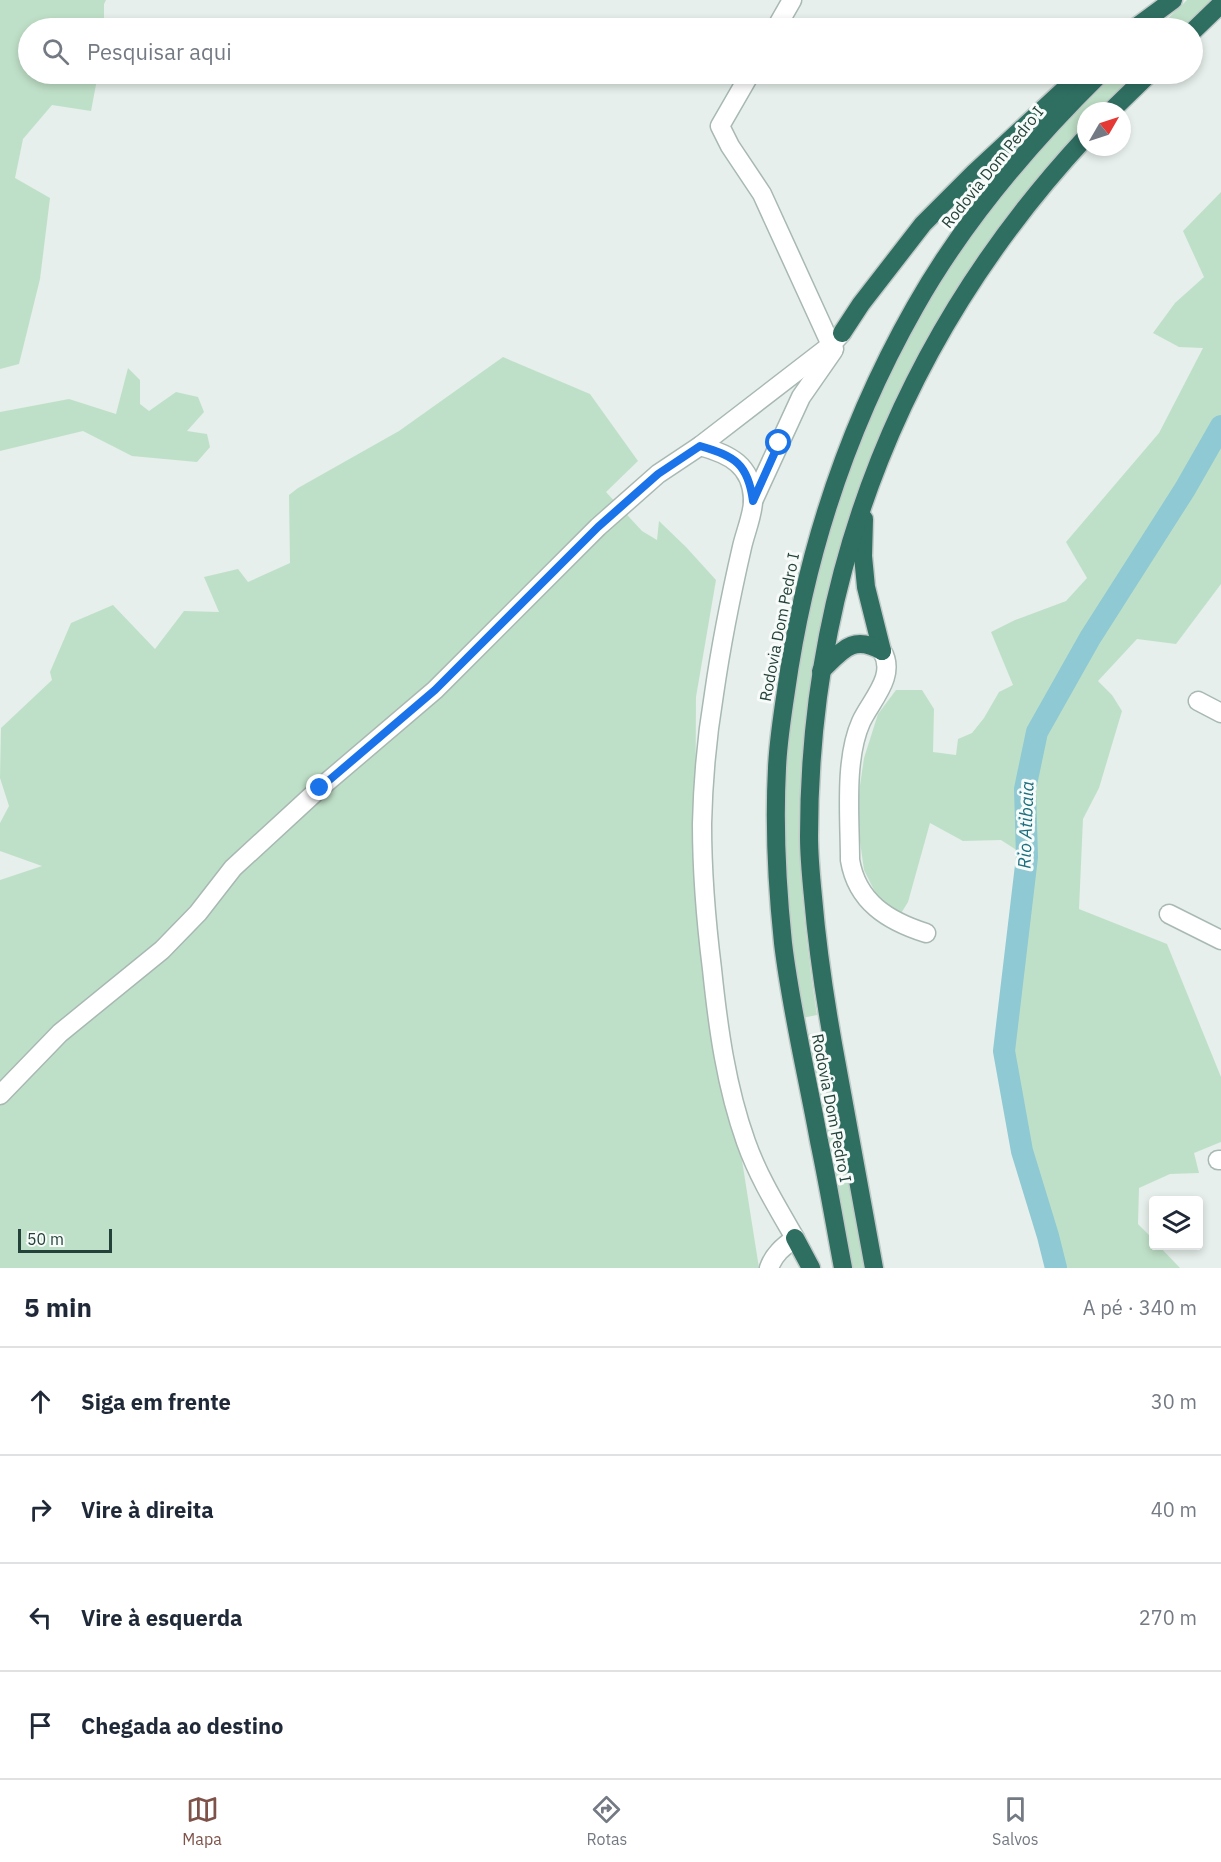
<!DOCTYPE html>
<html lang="pt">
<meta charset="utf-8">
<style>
body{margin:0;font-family:"IBM Plex Sans",sans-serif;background:#f2f2f3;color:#1f2937}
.controls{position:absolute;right:18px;bottom:18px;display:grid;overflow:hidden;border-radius:6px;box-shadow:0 3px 9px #0003}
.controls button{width:54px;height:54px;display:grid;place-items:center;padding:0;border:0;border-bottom:2px solid #e0e1e3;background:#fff;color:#1f2937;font:30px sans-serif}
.compass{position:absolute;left:1077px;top:102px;width:54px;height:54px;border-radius:50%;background:#fff;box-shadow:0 3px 9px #0003;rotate:51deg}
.scale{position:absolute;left:18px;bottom:15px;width:94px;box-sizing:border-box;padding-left:6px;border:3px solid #24423a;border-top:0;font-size:16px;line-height:21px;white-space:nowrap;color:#24423a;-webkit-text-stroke:4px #f7fbf9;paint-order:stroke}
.stop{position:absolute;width:18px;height:18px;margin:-14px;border:4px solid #1a73e8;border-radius:50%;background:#fff}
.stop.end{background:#1a73e8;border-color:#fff;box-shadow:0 2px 6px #0008}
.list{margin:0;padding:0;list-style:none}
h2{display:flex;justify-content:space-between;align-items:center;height:78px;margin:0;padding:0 24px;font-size:26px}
h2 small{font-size:20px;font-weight:400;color:#747a83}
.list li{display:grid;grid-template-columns:39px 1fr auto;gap:18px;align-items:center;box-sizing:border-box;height:108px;padding:0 24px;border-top:2px solid #e0e1e3}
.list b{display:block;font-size:22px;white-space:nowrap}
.list em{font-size:20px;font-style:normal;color:#747a83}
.icon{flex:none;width:33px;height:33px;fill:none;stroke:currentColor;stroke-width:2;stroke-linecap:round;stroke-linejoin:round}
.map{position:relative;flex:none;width:1221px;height:1268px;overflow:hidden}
.search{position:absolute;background:#fff;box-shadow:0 3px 9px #0003;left:18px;right:18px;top:18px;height:66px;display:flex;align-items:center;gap:15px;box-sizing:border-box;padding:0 21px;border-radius:33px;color:#747a83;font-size:22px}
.sheet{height:510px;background:#fff}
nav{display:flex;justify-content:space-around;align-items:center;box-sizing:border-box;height:84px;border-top:2px solid #e0e1e3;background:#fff;font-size:16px;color:#747a83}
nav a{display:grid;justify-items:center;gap:3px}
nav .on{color:#7f5249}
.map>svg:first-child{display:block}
.green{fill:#bfe0c8}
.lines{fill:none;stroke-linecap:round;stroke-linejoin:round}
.river{stroke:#8ec9d4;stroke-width:22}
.minor-casing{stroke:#a8b8b2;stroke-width:21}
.highway-casing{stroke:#c2cac8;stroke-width:21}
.minor{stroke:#fff;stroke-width:18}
.highway{stroke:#2f6f62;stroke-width:18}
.route{stroke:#1a73e8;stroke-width:8}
.labels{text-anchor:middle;stroke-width:6;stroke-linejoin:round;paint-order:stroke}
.street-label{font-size:16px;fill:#24423a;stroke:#f7fbf9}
.water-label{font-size:18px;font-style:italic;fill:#1c6f80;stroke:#f7fbf9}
</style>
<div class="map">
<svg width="1221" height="1268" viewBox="0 0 1221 1268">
<rect width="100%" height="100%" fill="#e6efeb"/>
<!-- green -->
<g class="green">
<path d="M0,0H106L104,4V28H28V74H98L91,111L52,105L23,139L15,178L50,198L40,279L19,364L0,369Z"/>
<path d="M1187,0H1213L1184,28H1158Z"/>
<path d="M1111,74H1138L1100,111H1086V126C1038,177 992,233 955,293C858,450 803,633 800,817C799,883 807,949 817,1015L802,1018L785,894L783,805L787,728L800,645L831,519L876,401L920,316L942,278L972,233L1032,156Z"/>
<path d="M1221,192V584L1176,644L1137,639L1098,681L1112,695L1122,711L1099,788L1083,819L1079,909L1167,944L1221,1077V1142L1194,1153L1199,1173L1170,1174L1139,1188L1138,1224L1153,1239L1154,1246H1159L1180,1268H1053L1022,1151L1004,1051L1027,857L1001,840L963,841L930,823L908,902L900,915L878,898L864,870L856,813L864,758L878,714L896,690H922L934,709L933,752L956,755L958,739L972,733L984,718L999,692L1013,685L991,632L1015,620L1066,601L1087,578L1066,542L1159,433L1203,348L1179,347L1153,333L1175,303L1204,277L1183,231Z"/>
<path d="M503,357L590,394L638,461L606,492L642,531L657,540L659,521L686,547L716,580L696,697L695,886L706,979L741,1154L759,1268H0V880L42,866L0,851V823L9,806L0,778L1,728L52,680L50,672L71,623L113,605L155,649L184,611L219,612L204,577L238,569L248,582L290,563L289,495L298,488L399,431Z"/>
<path d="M128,368L140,380V404L149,411L176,392L198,397L204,412L187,431L207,434L210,447L197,462L132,456L83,431L0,451V412L69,399L116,414Z"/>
<path d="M820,1032L865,1268H848L806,1048L810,1047L808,1034Z"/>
</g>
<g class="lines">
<!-- river -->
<path class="river" d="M1056,1268L1048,1236L1022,1151L1004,1051L1027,857L1025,789L1037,732L1090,638L1185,489L1221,426"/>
<!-- minor casing -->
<g class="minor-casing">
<g id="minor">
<path d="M776,28L792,0"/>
<path d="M750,74L720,126L730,146L762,194L831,345L834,349"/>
<path d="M700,446C729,454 752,465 753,499C754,512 745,533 742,547C731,595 721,645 714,694C707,736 703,781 702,824C702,872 706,921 712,969C718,1027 726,1086 746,1142C758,1176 777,1207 795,1238C783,1247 774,1254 769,1268"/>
<path d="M753,501L801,397L833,351"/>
<path d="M882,651C897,676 871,700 861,722C844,760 850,818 850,860C857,902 888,921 926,933"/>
<path d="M1198,701L1221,713"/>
<path d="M1169,914L1221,940"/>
<path d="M0,1095L60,1033L162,950L198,913L233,868L320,788L435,690L598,527L658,474L700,446L831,345L842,333"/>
<path d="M1218,1160H1221"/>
</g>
</g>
<!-- highway casing -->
<g class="highway-casing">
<g id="highway">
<path d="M1135,28L1173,0"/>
<path d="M1192,32L1221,4"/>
<path d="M1111,111L1149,74"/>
<path d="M842,333L861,304L923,224L974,173L1081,74"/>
<path d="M864,519L863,556L866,587L882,651"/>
<path d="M821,671C842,651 852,634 882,651"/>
<path d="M795,1238L811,1268"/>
<path d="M843,1268C835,1226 828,1183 819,1141C807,1075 791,1010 783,943C777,886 774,826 777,768C778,743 782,717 786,691C805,556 848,425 915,307C964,220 1030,143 1100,74"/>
<path d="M874,1268C862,1202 850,1137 838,1071C827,1013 818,956 813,897C811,877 809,856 809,836C809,570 905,332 1086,137"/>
</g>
</g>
<!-- minor -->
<use href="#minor" class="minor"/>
<!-- highway -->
<use href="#highway" class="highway"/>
</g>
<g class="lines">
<!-- route -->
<path class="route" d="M320,788L435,690L598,527L658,474L700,446C735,456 748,464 753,501L779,443"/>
</g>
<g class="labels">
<!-- street labels -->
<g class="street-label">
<text transform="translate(992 167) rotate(-51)" y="6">Rodovia Dom Pedro I</text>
<text transform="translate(779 627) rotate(-79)" y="6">Rodovia Dom Pedro I</text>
<text transform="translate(832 1108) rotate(79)" y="6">Rodovia Dom Pedro I</text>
</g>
<!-- water labels -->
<g class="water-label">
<text transform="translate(1026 825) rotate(-88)" y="6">Rio Atibaia</text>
</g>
</g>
</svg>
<div class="controls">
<button><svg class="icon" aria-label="layers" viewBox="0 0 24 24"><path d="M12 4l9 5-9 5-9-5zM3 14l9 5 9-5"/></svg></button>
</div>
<svg class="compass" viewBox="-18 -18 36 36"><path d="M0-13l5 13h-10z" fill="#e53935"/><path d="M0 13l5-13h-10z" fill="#747a83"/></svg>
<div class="scale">50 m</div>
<div class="stop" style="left:779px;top:443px"></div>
<div class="stop end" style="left:320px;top:788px"></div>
<div class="search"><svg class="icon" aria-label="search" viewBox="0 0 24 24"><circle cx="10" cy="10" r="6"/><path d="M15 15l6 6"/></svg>Pesquisar aqui</div>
</div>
<section class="sheet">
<h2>5 min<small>A pé · 340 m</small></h2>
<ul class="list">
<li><svg class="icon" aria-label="ahead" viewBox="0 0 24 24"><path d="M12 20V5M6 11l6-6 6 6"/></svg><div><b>Siga em frente</b></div><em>30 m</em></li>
<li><svg class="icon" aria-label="right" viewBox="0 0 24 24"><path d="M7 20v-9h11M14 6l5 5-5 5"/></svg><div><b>Vire à direita</b></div><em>40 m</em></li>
<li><svg class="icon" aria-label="left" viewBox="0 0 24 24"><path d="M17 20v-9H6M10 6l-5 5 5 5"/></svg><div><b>Vire à esquerda</b></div><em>270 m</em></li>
<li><svg class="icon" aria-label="arrive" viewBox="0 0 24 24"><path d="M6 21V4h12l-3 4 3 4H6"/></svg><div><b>Chegada ao destino</b></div></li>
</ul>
</section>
<nav>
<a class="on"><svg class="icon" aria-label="map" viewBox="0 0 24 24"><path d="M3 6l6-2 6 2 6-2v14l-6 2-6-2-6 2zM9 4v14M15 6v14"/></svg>Mapa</a>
<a><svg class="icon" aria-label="directions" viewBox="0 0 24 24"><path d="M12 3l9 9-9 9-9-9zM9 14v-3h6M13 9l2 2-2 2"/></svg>Rotas</a>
<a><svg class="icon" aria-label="saved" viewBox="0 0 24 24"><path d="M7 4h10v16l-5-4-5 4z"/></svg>Salvos</a>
</nav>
